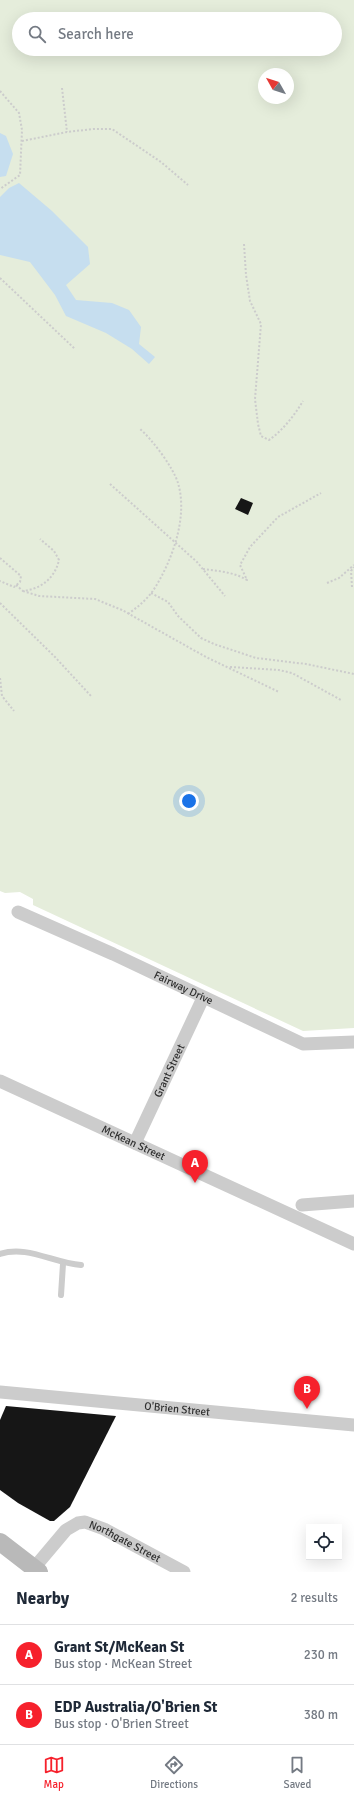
<!DOCTYPE html>
<meta charset="utf-8">
<style>
body{margin:0;font-family:Signika,sans-serif;background:#f6f6f7;color:#1f2937}
.controls{position:absolute;right:12px;bottom:12px;display:grid;overflow:hidden;border-radius:0px;box-shadow:0 4px 16px #0002}
.controls button{width:36px;height:36px;display:grid;place-items:center;padding:0;border:0;border-bottom:1px solid #e0e1e3;background:#fff;color:#1f2937;font:20px sans-serif}
.compass{position:absolute;left:258px;top:68px;width:36px;height:36px;border-radius:50%;background:#fff;box-shadow:0 4px 16px #0002;rotate:309deg}
.you{position:absolute;left:189px;top:801px;width:14px;height:14px;margin:-10px;border:3px solid #fff;border-radius:50%;background:#1a73e8;box-shadow:0 0 0 6px #1a73e833}
.badge{display:grid;place-items:center;width:26px;height:26px;border-radius:50%;background:#f6212c;color:#fff;font-size:13px;font-weight:700}
.pin{position:absolute;translate:-50% -33px;filter:drop-shadow(0 1px 2px #0008)}
.pin::after{content:'';position:absolute;top:21px;width:14px;height:12px;background:inherit;clip-path:polygon(0 0,100% 0,50% 100%)}
.list{margin:0;padding:0;list-style:none}
h2{display:flex;justify-content:space-between;align-items:center;height:52px;margin:0;padding:0 16px;font-size:17px}
h2 small{font-size:13px;font-weight:400;color:#747a83}
.list li{display:grid;grid-template-columns:26px 1fr auto;gap:12px;align-items:center;box-sizing:border-box;height:60px;padding:0 16px;border-top:1px solid #e0e1e3}
.list b{display:block;font-size:15px;white-space:nowrap}
.list p{margin:0;font-size:13px;white-space:nowrap;color:#747a83}
.list em{font-size:13px;font-style:normal;color:#747a83}
.icon{flex:none;width:22px;height:22px;fill:none;stroke:currentColor;stroke-width:2;stroke-linecap:round;stroke-linejoin:round}
.map{position:relative;flex:none;width:354px;height:1572px;overflow:hidden}
.search{position:absolute;background:#fff;box-shadow:0 4px 16px #0002;left:12px;right:12px;top:12px;height:44px;display:flex;align-items:center;gap:10px;box-sizing:border-box;padding:0 14px;border-radius:22px;color:#747a83;font-size:15px}
.sheet{height:172px;background:#fff}
nav{display:flex;justify-content:space-around;align-items:center;box-sizing:border-box;height:56px;border-top:1px solid #e0e1e3;background:#fff;font-size:11px;color:#747a83}
nav a{display:grid;justify-items:center;gap:2px}
nav .on{color:#f6212c}
.map>svg:first-child{display:block}
.green{fill:#e5eddb;fill-rule:evenodd}
.water{fill:#c6deef}
.building{fill:#161616}
.lines{fill:none;stroke-linecap:round;stroke-linejoin:round}
.path{stroke:#ccc;stroke-width:2;stroke-dasharray:2 2;stroke-linecap:butt}
.service{stroke:#ccc;stroke-width:6}
.minor{stroke:#ccc;stroke-width:13}
.secondary{stroke:#b9b9b9;stroke-width:18}
.labels{text-anchor:middle;stroke-width:4;stroke-linejoin:round;paint-order:stroke}
.street-label{font-size:11px;fill:#2f2f2f;stroke:#fff}
</style>
<div class="map">
<svg width="354" height="1572" viewBox="0 0 354 1572">
<rect width="100%" height="100%" fill="#fff"/>
<!-- green -->
<path class="green" d="M0,0H354V1028L303,1031L33,905V899L20,892L5,893L0,891ZM19,19H335V49H19ZM264,74H288V98H264Z"/>
<!-- water -->
<g class="water">
<path d="M0,133L6,136L13,154L6,176L0,177Z"/>
<path d="M19,183L52,211L88,247L90,264L66,285L76,300L112,303L129,310L141,327L139,344L155,357L149,364L132,349L106,333L66,316L55,295L30,262L0,255V197L9,188Z"/>
</g>
<!-- building -->
<g class="building">
<path d="M241,498L253,503L248,515L235,509Z"/>
<path d="M6,1406L116,1416L70,1507L54,1521H50L18,1503L0,1490V1420Z"/>
</g>
<g class="lines">
<!-- path -->
<g class="path">
<path d="M62,88L67,132"/>
<path d="M0,91L19,113L22,130L20,175L0,189"/>
<path d="M22,141L67,132L93,129H112L161,162L188,185"/>
<path d="M244,244L246,275L250,301L261,324L255,399L258,424L261,436L269,440C283,430 294,416 303,401"/>
<path d="M0,278L75,349"/>
<path d="M110,484L197,562L225,596"/>
<path d="M0,558L21,576L20,582L14,587L0,581"/>
<path d="M203,569C218,571 234,572 247,580L240,565L250,547L278,517L321,493"/>
<path d="M327,583L339,578L354,565"/>
<path d="M16,585L23,591C41,589 55,578 59,560L54,551L40,539"/>
<path d="M352,587L351,571L354,567"/>
<path d="M23,591L39,596L95,599L122,610L206,657L279,692"/>
<path d="M151,593L168,602L178,616L201,638L214,644L256,658L306,664L354,674"/>
<path d="M0,603L55,657L91,696"/>
<path d="M128,614C139,606 149,598 156,586C173,558 188,516 178,483C173,467 152,439 139,428"/>
<path d="M230,667L279,670L292,673L341,700"/>
<path d="M0,678L2,696L14,711"/>
</g>
<!-- service -->
<g class="service">
<path d="M0,1254C27,1245 53,1263 81,1265"/>
<path d="M61,1295L63,1264"/>
</g>
<!-- minor -->
<g class="minor">
<path id="s1" d="M18,912L113,954L303,1044L354,1042"/>
<path id="s2" d="M0,1081L354,1244"/>
<path id="s3" d="M135,1143L203,998"/>
<path d="M302,1205L354,1201"/>
<path id="s4" d="M0,1392L354,1425"/>
<path id="s5" d="M34,1568L66,1530L78,1523L85,1522L104,1529L184,1572"/>
</g>
<!-- secondary -->
<path class="secondary" d="M0,1542L39,1572"/>
</g>
<g class="labels">
<!-- street labels -->
<g class="street-label">
<text dy="4" stroke="none"><textPath href="#s1" startOffset="182">Fairway Drive</textPath></text>
<text dy="4" stroke="none"><textPath href="#s3" startOffset="80">Grant Street</textPath></text>
<text dy="4" stroke="none"><textPath href="#s2" startOffset="147">McKean Street</textPath></text>
<text dy="4" stroke="none"><textPath href="#s4" startOffset="178">O'Brien Street</textPath></text>
<text dy="4" stroke="none"><textPath href="#s5" startOffset="115">Northgate Street</textPath></text>
</g>
</g>
</svg>
<div class="controls">
<button><svg class="icon" aria-label="locate" viewBox="0 0 24 24"><circle cx="12" cy="12" r="6"/><path d="M12 2v4M12 18v4M2 12h4M18 12h4"/></svg></button>
</div>
<svg class="compass" viewBox="-18 -18 36 36"><path d="M0-13l5 13h-10z" fill="#e53935"/><path d="M0 13l5-13h-10z" fill="#747a83"/></svg>
<div class="you"></div>
<div class="pin badge" style="left:195px;top:1183px">A</div>
<div class="pin badge" style="left:307px;top:1409px">B</div>
<div class="search"><svg class="icon" aria-label="search" viewBox="0 0 24 24"><circle cx="10" cy="10" r="6"/><path d="M15 15l6 6"/></svg>Search here</div>
</div>
<section class="sheet">
<h2>Nearby<small>2 results</small></h2>
<ul class="list">
<li><span class="badge">A</span><div><b>Grant St/McKean St</b><p>Bus stop · McKean Street</p></div><em>230 m</em></li>
<li><span class="badge">B</span><div><b>EDP Australia/O'Brien St</b><p>Bus stop · O'Brien Street</p></div><em>380 m</em></li>
</ul>
</section>
<nav>
<a class="on"><svg class="icon" aria-label="map" viewBox="0 0 24 24"><path d="M3 6l6-2 6 2 6-2v14l-6 2-6-2-6 2zM9 4v14M15 6v14"/></svg>Map</a>
<a><svg class="icon" aria-label="directions" viewBox="0 0 24 24"><path d="M12 3l9 9-9 9-9-9zM9 14v-3h6M13 9l2 2-2 2"/></svg>Directions</a>
<a><svg class="icon" aria-label="saved" viewBox="0 0 24 24"><path d="M7 4h10v16l-5-4-5 4z"/></svg>Saved</a>
</nav>
